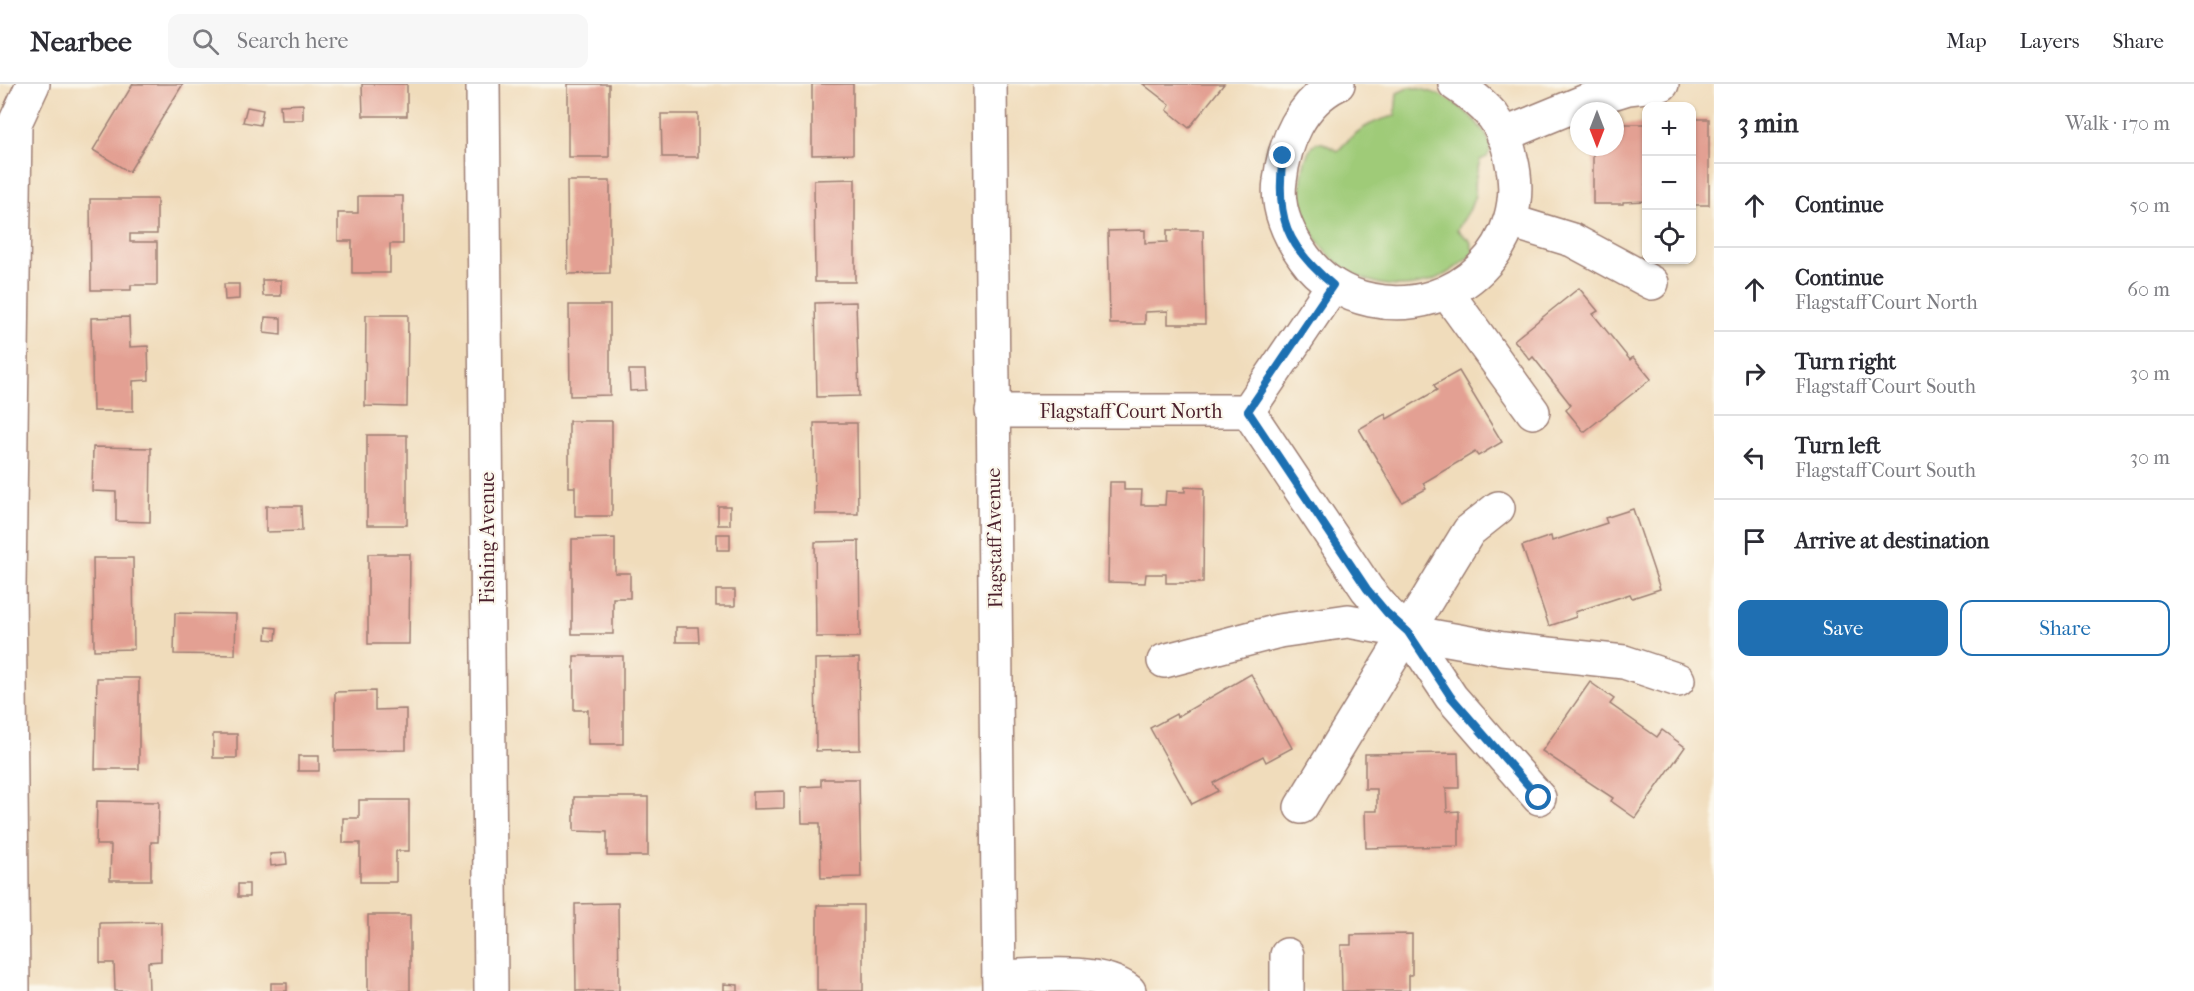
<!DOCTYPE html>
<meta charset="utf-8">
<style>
body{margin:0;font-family:"IM FELL French Canon",serif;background:#f7f7f7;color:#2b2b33}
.controls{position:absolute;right:18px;top:18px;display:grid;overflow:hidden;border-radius:12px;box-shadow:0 2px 4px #0004}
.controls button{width:54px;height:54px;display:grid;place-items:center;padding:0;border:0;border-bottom:2px solid #e1e1e2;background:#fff;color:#2b2b33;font:30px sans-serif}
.compass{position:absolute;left:1570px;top:18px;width:54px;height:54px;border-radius:50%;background:#fff;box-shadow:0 2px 4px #0004;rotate:180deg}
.stop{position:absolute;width:18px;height:18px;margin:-14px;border:4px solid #1f6fb2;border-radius:50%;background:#fff}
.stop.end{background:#1f6fb2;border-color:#fff;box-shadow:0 2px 6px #0008}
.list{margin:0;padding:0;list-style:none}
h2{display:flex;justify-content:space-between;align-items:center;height:78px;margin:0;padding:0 24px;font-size:26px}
h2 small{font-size:20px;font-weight:400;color:#7c7c81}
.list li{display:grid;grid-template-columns:39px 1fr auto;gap:18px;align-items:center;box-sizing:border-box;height:84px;padding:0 24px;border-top:2px solid #e1e1e2}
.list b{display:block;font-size:22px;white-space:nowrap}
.list p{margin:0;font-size:20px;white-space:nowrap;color:#7c7c81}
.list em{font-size:20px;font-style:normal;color:#7c7c81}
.actions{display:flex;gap:12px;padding:18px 24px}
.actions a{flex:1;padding:14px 0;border:2px solid #1f6fb2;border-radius:12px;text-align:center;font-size:21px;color:#1f6fb2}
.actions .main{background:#1f6fb2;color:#fff}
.icon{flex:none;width:33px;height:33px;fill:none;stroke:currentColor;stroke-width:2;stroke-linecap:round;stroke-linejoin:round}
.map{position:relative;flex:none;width:1714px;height:907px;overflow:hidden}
header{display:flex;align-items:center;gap:36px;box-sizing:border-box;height:84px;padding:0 30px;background:#fff;border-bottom:2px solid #e1e1e2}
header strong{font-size:28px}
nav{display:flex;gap:33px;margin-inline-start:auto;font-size:21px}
.search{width:420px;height:54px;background:#f7f7f7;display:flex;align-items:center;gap:15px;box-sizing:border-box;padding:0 21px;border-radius:12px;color:#7c7c81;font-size:22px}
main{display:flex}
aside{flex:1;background:#fff}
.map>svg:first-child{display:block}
.green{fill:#9fcb78;stroke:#747552;stroke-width:1.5}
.building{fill:#e3a093}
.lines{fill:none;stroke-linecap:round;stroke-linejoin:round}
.minor-casing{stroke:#9d7e73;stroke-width:36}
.minor{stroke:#fff;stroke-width:33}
.route{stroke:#1f6fb2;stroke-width:8}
.labels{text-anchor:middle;stroke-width:4.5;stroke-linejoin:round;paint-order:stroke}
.street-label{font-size:20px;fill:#4a1f2b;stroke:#fbf7ec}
</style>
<header>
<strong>Nearbee</strong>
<div class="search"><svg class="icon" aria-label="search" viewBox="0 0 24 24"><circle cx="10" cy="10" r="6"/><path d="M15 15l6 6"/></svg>Search here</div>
<nav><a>Map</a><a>Layers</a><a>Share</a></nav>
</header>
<main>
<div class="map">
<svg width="1714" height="907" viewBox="0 0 1714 907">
<rect width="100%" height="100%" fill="#fbf7ec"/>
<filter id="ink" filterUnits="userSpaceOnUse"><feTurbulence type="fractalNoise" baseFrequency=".0167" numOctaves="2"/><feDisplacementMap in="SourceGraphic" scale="12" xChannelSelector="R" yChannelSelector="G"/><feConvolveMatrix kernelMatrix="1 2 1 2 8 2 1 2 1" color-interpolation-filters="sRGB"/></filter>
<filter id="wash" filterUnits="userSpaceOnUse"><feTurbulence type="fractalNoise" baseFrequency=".008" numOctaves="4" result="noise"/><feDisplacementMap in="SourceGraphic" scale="24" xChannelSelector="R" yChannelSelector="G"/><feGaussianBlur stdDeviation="1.35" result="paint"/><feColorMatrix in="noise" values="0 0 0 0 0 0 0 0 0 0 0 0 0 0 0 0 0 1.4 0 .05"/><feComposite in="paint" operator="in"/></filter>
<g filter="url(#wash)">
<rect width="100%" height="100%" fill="#f0dcbb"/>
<!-- green -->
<path class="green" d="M1410,3C1441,7 1466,23 1484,48C1490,57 1493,64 1487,73L1480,76L1474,100L1475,111L1470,125L1457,146L1470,157L1474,169C1459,181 1446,193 1427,198C1362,218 1293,160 1302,92C1304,79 1306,68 1316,59H1323L1338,67C1354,48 1370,37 1395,32L1397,9Z"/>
<g id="blocks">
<!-- building -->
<g class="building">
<path d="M133,0H183L129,88L93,66Z"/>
<path d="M362,0H407V32H363Z"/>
<rect x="568" y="0" width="41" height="73"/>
<path d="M812,0H853V70L812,71Z"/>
<path d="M1143,0H1224L1189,44L1167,26L1170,21Z"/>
<path d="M303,20V36H281L280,21Z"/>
<path d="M247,23L263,26L260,41L243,38Z"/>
<path d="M661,30H698V73H662Z"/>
<path d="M1615,35H1622V40H1646V117L1623,118V120H1593V63H1615Z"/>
<rect x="1692" y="35" width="17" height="86"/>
<path d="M855,95V198H815L814,96Z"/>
<path d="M567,97H610V189L568,190Z"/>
<path d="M358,112H403V160H390V189H352V157H338V129H358Z"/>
<path d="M90,115H157V150H130V158H157V201H131V206H91Z"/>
<path d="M1145,146V159L1167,158V146H1203L1205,240H1168V227L1145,228V240H1110L1108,147Z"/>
<path d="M262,196H281V212H263Z"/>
<path d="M224,200H239V215L225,216Z"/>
<path d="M1579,204L1598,227L1593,230L1630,276L1633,273L1651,295L1584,348L1566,326L1571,321L1533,273L1530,276L1514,256Z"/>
<path d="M856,218L859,312L817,313L815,219Z"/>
<path d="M569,221H610V311L570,312Z"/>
<path d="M366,231H408L407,323L365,322Z"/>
<path d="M129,233L130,263L148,262L149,296L133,297V327H93L91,234Z"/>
<path d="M265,233L281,234V251L264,249Z"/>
<path d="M629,286H645L646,306L630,307Z"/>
<path d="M1459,287L1502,358L1478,372L1475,368L1423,399L1426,405L1402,418L1359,345L1385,330L1387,335L1437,306L1434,301Z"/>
<path d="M569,337H612V432H575V403H569Z"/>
<path d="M814,339H857L858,430H815Z"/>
<rect x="367" y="351" width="40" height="90"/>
<path d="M93,363L151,364L150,438L116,437V408L92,407Z"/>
<path d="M1110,398H1124V406H1142L1141,421H1165L1166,407L1185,408V403L1204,404L1203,499H1166V490H1146L1145,499L1108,498Z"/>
<path d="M266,422H301L302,447L266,448Z"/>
<rect x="718" y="422" width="12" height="19"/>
<path d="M1633,425L1660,505L1632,514L1630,510L1575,528L1576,533L1549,542L1522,462L1551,452L1552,457L1607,439L1605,434Z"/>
<rect x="717" y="450" width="13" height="16"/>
<path d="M615,454V489H630V514H613V550H572V455Z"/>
<path d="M859,457L860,553H816L815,458Z"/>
<path d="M368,470H410L409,560H368Z"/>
<path d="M93,474H133L134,565L94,566Z"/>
<rect x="716" y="506" width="19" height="16"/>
<path d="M175,529L236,530L235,571L174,570Z"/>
<path d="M267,543L277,544L276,556L266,555Z"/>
<path d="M676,543H698L699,558H676Z"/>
<path d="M574,572H623V660H588V626H574Z"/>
<path d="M859,574L860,666L816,667L815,575Z"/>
<path d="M1251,590L1292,664L1266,678L1263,672L1213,699L1218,707L1192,720L1150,644L1176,630L1177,633Z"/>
<path d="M97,594H139V685H95Z"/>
<path d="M1590,598L1614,615L1610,620L1657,653L1662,646L1685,663L1635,734L1611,717L1613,714L1542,667Z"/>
<path d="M375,607V626L406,625V666L335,667V608Z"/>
<rect x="213" y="650" width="24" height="24"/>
<path d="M1458,669L1459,704H1446L1447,728L1459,727V762L1366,764L1365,727H1377V705H1365V670Z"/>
<rect x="298" y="672" width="21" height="15"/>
<path d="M821,695H859L861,793L821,794L820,739H802L801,703L821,702Z"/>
<path d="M784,707V724L753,725V708Z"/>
<path d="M574,713H648V772H607V748L574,747Z"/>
<path d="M359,716H409V767H396V798H360V759H343V734H359Z"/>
<path d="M97,717L159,718L158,758H151V796H110L111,761H96Z"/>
<path d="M286,769L287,780L271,782L270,770Z"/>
<rect x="238" y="800" width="11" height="13"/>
<path d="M618,819L619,907H576L575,820Z"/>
<rect x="817" y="821" width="46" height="86"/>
<rect x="368" y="831" width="42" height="76"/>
<path d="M161,838V877L148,878L149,907H115L114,879H100V839Z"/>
<path d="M1412,850V891H1409V907H1342L1341,861H1351V851Z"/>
<rect x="271" y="899" width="16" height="8"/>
<path d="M724,900L738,901V907H724Z"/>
</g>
</g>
</g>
<g filter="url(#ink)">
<use href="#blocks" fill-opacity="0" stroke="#9d7e73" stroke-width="1.5"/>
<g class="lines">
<!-- minor casing -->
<g class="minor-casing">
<g id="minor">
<path d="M483,0L491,907"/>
<path d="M990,0L999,907"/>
<path d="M1338,0C1301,18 1284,59 1280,97C1276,124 1289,152 1304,173C1319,195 1345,211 1371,216C1456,234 1533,160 1511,74C1508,60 1502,44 1493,32C1482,19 1469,9 1455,0"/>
<path d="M1503,51L1586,17L1628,4L1662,0"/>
<path d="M1510,137L1572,156L1652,199"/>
<path d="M1447,209L1533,328"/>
<path d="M992,327H1248L1367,505L1387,529L1408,548L1451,613L1539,714"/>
<path d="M1248,327L1333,201"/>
<path d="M1164,577L1279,547L1348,537L1503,565L1624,578L1678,596"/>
<path d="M1301,723L1469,447L1498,424"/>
<path d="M999,893C1036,892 1098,883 1129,907"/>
<path d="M13,907L9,503L15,39L33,0"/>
<path d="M1287,907V871"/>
</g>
</g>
<!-- minor -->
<use href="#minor" class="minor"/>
</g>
</g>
<g class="lines" filter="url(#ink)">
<!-- route -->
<path class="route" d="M1283,72C1275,133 1286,162 1333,201L1248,327L1367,505L1387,529L1408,548L1451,613L1539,714"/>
</g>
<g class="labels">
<!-- street labels -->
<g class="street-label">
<text x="1131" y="334">Flagstaff Court North</text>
<text transform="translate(487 454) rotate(-90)" y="7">Fishing Avenue</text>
<text transform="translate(994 454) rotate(-91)" y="7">Flagstaff Avenue</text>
</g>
</g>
</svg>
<div class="controls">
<button>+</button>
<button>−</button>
<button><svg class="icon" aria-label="locate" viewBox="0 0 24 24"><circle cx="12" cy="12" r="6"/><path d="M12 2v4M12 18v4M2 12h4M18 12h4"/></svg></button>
</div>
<svg class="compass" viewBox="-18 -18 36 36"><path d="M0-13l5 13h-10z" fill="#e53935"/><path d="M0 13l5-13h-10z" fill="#7c7c81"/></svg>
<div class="stop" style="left:1539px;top:714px"></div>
<div class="stop end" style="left:1283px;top:72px"></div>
</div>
<aside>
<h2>3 min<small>Walk · 170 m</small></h2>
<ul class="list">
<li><svg class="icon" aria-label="ahead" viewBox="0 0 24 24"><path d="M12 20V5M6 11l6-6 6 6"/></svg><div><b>Continue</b></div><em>50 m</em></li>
<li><svg class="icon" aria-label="ahead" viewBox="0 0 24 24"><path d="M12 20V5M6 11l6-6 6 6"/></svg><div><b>Continue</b><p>Flagstaff Court North</p></div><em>60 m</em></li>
<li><svg class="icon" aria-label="right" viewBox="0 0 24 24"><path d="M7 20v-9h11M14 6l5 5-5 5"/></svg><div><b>Turn right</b><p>Flagstaff Court South</p></div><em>30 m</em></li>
<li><svg class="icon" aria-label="left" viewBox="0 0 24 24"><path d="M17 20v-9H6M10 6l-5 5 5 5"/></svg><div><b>Turn left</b><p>Flagstaff Court South</p></div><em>30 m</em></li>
<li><svg class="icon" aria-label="arrive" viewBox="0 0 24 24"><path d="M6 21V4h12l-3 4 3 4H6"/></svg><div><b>Arrive at destination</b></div></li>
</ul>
<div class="actions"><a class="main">Save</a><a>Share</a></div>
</aside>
</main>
